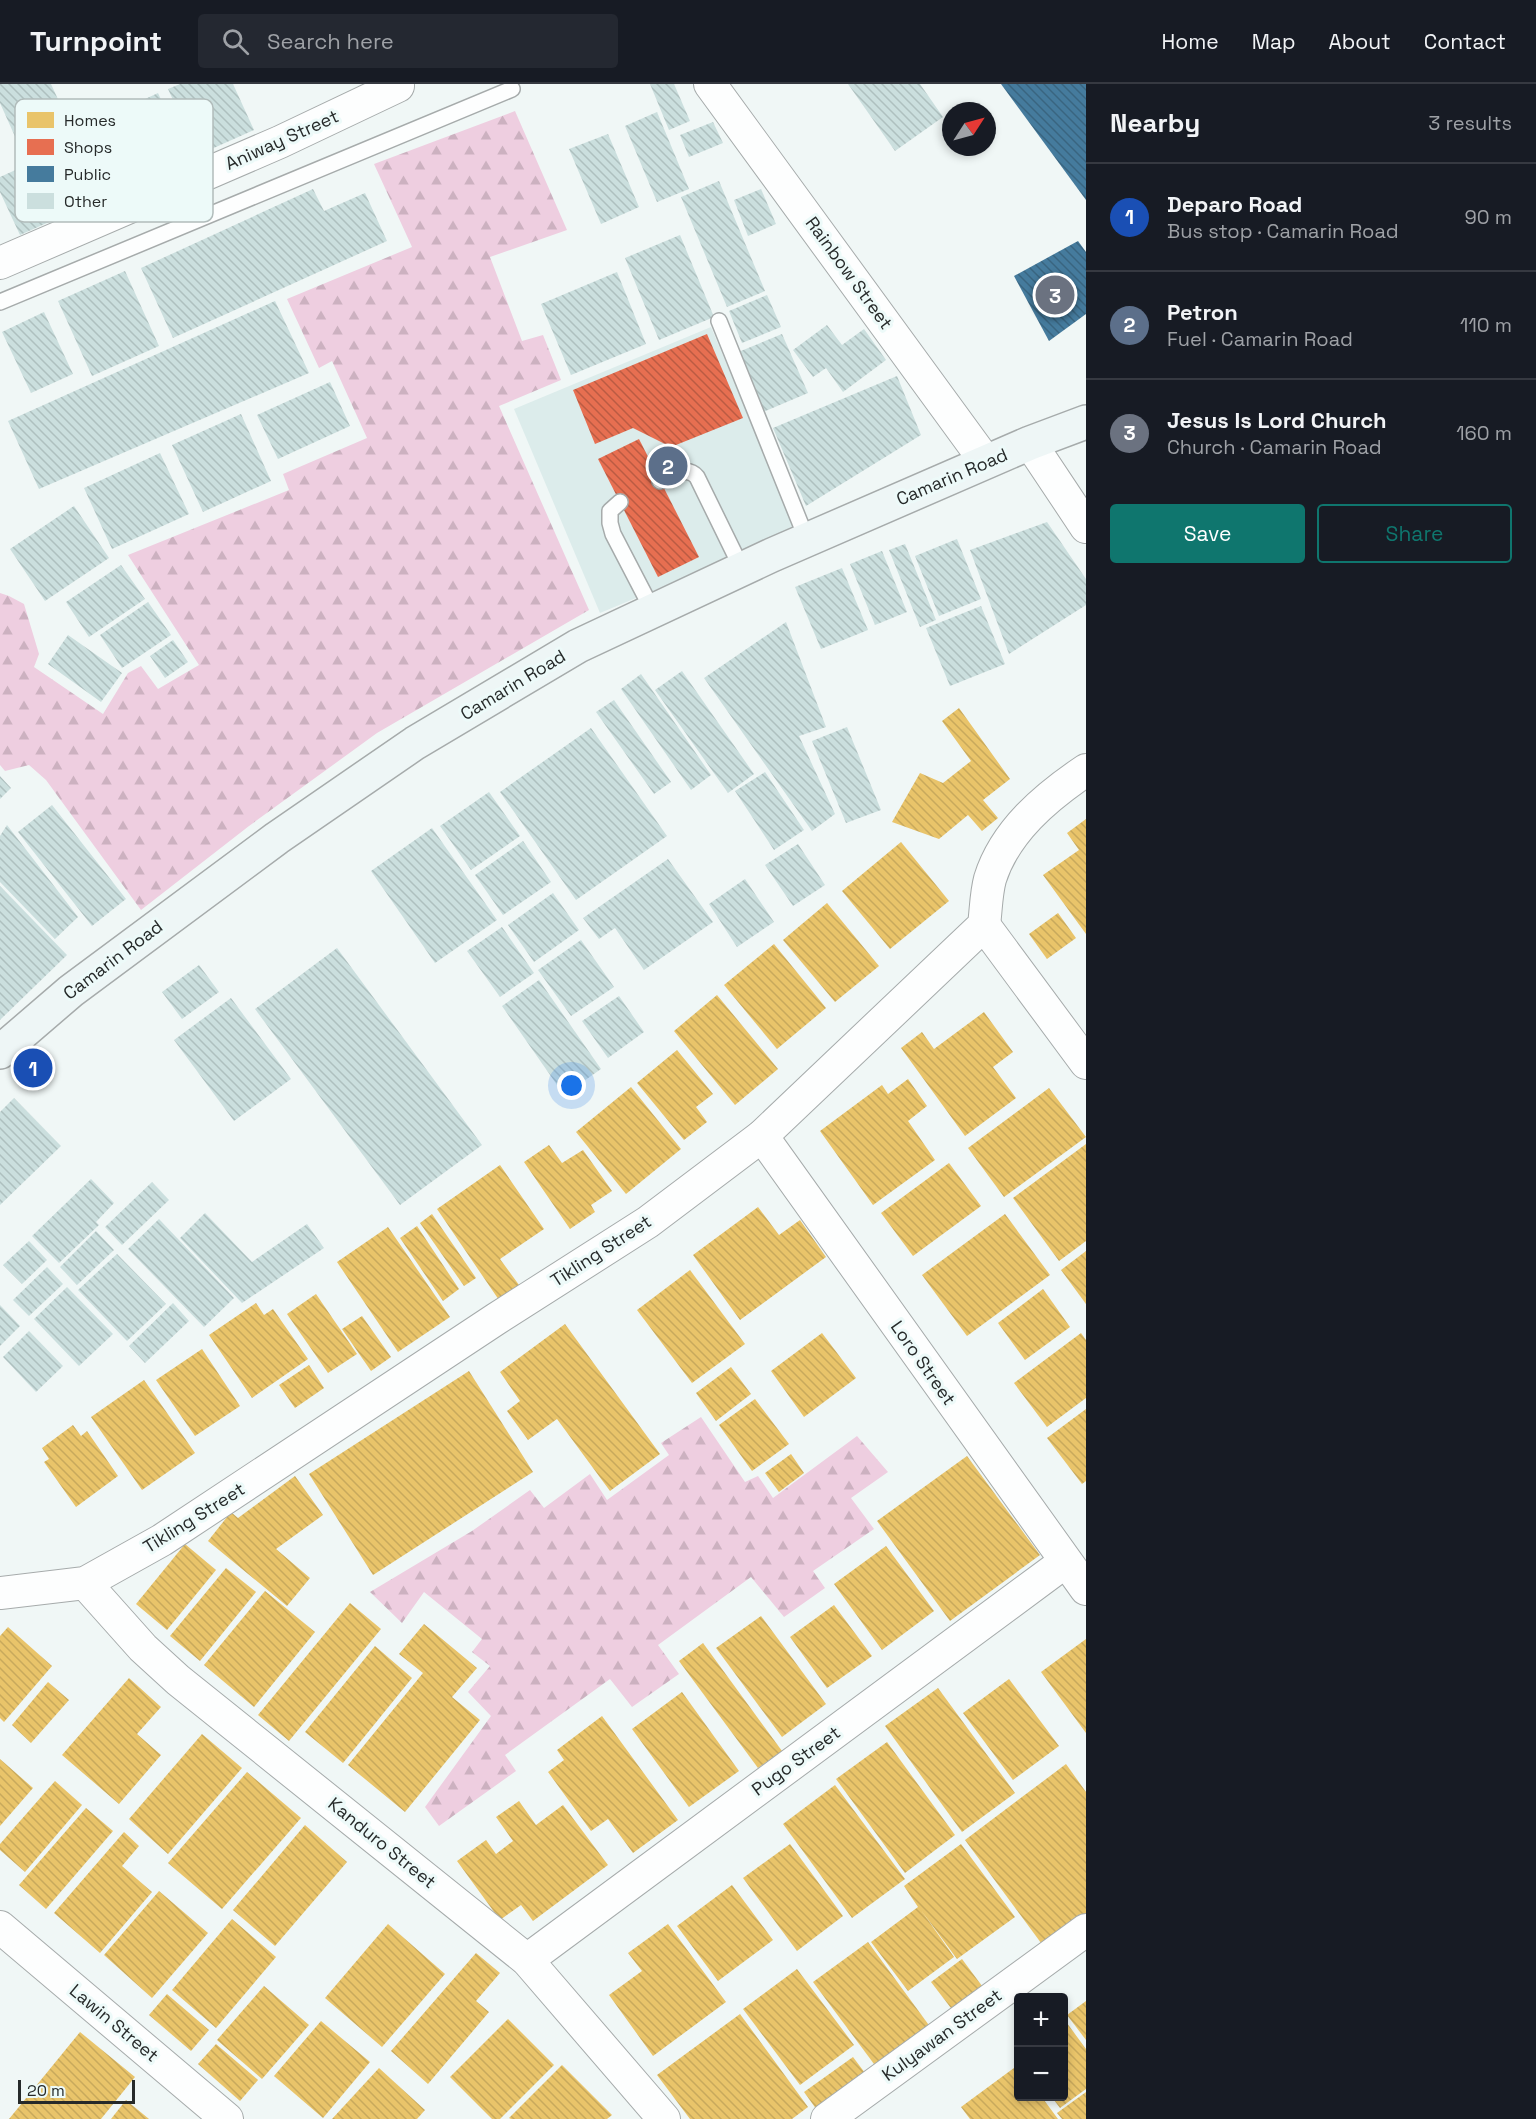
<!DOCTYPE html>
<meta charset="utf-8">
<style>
body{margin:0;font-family:"Space Grotesk",sans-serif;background:#242831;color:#f1f3f6}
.controls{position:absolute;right:18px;bottom:18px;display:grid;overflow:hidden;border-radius:6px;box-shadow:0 3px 9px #0003}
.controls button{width:54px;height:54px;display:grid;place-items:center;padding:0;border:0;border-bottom:2px solid #363941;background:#171b24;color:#f1f3f6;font:30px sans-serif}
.compass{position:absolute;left:942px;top:18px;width:54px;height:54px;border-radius:50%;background:#171b24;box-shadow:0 3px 9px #0003;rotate:54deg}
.scale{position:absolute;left:18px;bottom:15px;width:117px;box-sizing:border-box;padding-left:6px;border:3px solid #262a2a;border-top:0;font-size:16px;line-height:21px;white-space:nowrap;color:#262a2a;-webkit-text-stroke:4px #edfaf9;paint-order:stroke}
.you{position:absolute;left:572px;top:1002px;width:21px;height:21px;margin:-15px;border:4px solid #fff;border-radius:50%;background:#1a73e8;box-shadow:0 0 0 9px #1a73e833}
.badge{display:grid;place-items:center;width:39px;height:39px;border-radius:50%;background:#0f766e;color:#fff;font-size:20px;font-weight:700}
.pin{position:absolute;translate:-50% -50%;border:3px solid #fff;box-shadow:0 2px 6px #0006}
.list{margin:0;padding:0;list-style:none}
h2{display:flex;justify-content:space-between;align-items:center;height:78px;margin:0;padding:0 24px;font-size:26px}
h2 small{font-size:20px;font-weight:400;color:#9ea1a6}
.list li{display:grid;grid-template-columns:39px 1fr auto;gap:18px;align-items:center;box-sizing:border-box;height:108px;padding:0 24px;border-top:2px solid #363941}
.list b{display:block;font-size:22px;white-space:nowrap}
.list p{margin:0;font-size:20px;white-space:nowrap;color:#9ea1a6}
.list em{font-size:20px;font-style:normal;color:#9ea1a6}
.actions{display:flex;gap:12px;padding:18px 24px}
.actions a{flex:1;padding:14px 0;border:2px solid #0f766e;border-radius:6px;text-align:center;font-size:21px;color:#0f766e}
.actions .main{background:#0f766e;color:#fff}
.icon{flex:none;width:33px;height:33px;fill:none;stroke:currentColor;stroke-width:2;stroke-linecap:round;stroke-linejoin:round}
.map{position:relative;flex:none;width:1086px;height:2035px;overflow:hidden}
header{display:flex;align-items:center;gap:36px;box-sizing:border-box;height:84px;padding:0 30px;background:#171b24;border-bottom:2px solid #363941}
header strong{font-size:28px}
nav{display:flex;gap:33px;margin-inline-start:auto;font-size:21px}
.search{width:420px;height:54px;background:#242831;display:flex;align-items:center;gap:15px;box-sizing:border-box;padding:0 21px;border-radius:6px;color:#9ea1a6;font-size:22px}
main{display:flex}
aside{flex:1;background:#171b24}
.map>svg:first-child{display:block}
.built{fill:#dceceb}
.forest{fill:url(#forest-firs)}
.homes{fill:url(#homes-back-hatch)}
.shops{fill:url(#shops-back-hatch)}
.public{fill:url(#public-back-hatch)}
.building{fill:url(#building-back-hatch)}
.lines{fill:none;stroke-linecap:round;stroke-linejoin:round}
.lane-casing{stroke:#a6abab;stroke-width:18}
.street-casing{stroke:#a6abab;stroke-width:34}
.secondary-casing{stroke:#a6abab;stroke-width:36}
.lane{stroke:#fdfefe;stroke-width:15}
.street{stroke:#fdfefe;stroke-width:32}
.secondary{stroke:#eef6f6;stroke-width:33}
.labels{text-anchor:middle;stroke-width:6;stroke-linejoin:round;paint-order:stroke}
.street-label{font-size:18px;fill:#262a2a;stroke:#edfaf9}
.key{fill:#edfaf9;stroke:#b1bcbb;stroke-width:1.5}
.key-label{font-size:16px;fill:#262a2a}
</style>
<header>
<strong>Turnpoint</strong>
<div class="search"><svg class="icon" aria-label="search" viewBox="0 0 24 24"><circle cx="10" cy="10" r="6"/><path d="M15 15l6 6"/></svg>Search here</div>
<nav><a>Home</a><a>Map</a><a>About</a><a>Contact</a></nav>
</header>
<main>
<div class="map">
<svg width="1086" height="2035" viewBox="0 0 1086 2035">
<defs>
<pattern id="forest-firs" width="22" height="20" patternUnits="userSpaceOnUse" patternTransform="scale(1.5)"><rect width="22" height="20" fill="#eecee0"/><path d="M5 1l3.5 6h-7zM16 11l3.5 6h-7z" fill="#ccb1c0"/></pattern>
<pattern id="homes-back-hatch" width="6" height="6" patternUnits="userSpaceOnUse" patternTransform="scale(1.5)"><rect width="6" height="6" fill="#e9c46a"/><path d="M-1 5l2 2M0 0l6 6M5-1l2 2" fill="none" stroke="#c8a95c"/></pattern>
<pattern id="shops-back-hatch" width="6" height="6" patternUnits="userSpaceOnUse" patternTransform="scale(1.5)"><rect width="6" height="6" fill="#e76f51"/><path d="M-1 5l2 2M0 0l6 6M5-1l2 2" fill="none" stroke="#bb5b43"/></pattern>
<pattern id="public-back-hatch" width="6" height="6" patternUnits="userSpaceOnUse" patternTransform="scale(1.5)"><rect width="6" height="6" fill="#457b9d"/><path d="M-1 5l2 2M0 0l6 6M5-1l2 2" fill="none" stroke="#396580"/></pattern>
<pattern id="building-back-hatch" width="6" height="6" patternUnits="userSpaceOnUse" patternTransform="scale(1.5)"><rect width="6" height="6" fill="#cbdfde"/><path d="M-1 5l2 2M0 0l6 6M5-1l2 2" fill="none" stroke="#aec0bf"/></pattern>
</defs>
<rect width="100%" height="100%" fill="#f0f7f6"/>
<!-- built -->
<path class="built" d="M711,243L797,447L600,529L514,325Z"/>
<!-- forest -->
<g class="forest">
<path d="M515,27L567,146L490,173L522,257L543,251L561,296L499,322L589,526L377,649L249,742L141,826L46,696L29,681L5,687L0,681V509L9,512L24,520L39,570L34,583L103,630L128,589L141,582L158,605L199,581L128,471L289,406L283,390L367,354L332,277L319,284L287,215L412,163L374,80Z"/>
<path d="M701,1333L745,1398L758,1392L773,1414L857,1352L888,1388L851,1414L874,1445L813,1487L825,1504L784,1533L751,1493L658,1561L679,1590L632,1623L610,1595L505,1671L516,1687L439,1742L425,1723L491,1632L468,1608L490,1582L472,1568L482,1555L424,1508L402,1539L370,1508L472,1447L530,1406L544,1424L590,1390L607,1416L669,1371L661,1359Z"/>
</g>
<!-- homes -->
<g class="homes">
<path d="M959,624L1010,695L983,716L998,734L982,747L968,731L939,755L892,738L920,689L943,699L971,677L942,637Z"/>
<path d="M1086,735V850L1043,791L1079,766L1067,749Z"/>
<path d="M901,758L949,817L890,865L842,807Z"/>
<path d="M827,819L879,882L835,918L783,856Z"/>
<path d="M1058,829L1076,854L1047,875L1029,850Z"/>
<path d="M774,860L826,924L777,965L724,901Z"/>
<path d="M717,911L778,985L735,1021L674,947Z"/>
<path d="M984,928L1013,968L993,983L1016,1014L965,1052L901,964L922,948L934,965Z"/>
<path d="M677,966L713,1010L696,1023L707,1038L684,1056L637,999Z"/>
<path d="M908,995L927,1022L908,1037L935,1076L873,1121L820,1047L882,1001L888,1010Z"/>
<path d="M631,1003L681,1065L626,1110L576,1048Z"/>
<path d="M1049,1004L1086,1053L1004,1113L968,1064Z"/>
<path d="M1086,1060V1157L1059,1177L1013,1114Z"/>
<path d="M549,1061L562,1079L583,1066L612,1107L591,1121L595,1128L570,1145L524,1078Z"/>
<path d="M949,1079L981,1122L913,1172L881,1129Z"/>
<path d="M500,1081L544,1145L500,1175L522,1205L501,1219L437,1125Z"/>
<path d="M758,1123L779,1151L800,1136L826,1173L740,1236L693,1171Z"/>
<path d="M432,1130L476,1194L464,1202L420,1139Z"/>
<path d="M1005,1130L1050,1191L967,1252L922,1191Z"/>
<path d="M417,1142L459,1205L443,1217L400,1154Z"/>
<path d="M388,1143L450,1233L398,1268L337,1178Z"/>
<path d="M1086,1167V1220L1061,1186Z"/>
<path d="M690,1186L745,1260L692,1299L637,1226Z"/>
<path d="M1043,1205L1070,1243L1025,1276L998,1239Z"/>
<path d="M316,1210L357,1270L328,1289L287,1230Z"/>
<path d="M256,1219L264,1231L273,1225L308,1275L252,1314L209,1251Z"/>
<path d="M362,1232L391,1273L371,1287L342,1245Z"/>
<path d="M565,1240L660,1370L610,1407L557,1335L528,1356L507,1327L520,1317L500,1288Z"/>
<path d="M822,1249L856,1294L804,1333L771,1287Z"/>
<path d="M1081,1249L1086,1256V1314L1047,1343L1014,1299Z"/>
<path d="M202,1265L240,1322L195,1352L156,1296Z"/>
<path d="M309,1281L324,1304L295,1324L279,1301Z"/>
<path d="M731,1283L751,1310L716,1337L696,1309Z"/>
<path d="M469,1287L533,1388L373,1491L309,1390Z"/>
<path d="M144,1296L195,1369L142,1406L91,1333Z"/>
<path d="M755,1315L789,1360L752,1387L719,1341Z"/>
<path d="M1086,1325V1397L1082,1400L1047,1354Z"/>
<path d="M73,1341L81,1352L87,1347L118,1392L76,1423L44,1378L49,1375L42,1364Z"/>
<path d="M791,1370L804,1389L779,1408L765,1389Z"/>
<path d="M967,1372L1040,1471L950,1537L877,1437Z"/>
<path d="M295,1392L323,1431L276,1465L310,1494L287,1522L208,1457L231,1428L238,1434Z"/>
<path d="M185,1460L216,1486L167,1546L136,1520Z"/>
<path d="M886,1462L934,1527L882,1566L834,1500Z"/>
<path d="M226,1484L256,1508L200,1577L170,1552Z"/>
<path d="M265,1507L315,1548L254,1623L204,1581Z"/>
<path d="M350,1519L381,1545L289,1657L258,1631Z"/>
<path d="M834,1521L872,1572L827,1604L790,1553Z"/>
<path d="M761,1532L826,1620L782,1653L716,1564Z"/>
<path d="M424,1540L477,1584L452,1613L480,1636L405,1728L348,1681L423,1589L399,1570Z"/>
<path d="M8,1543L52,1582L4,1638L0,1634V1552Z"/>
<path d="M1086,1555V1649L1041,1588Z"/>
<path d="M703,1559L782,1667L758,1684L679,1577Z"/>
<path d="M375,1562L412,1594L343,1679L305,1648Z"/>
<path d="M129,1594L161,1623L137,1650L161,1671L119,1720L62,1671Z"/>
<path d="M1009,1595L1059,1662L1013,1696L963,1629Z"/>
<path d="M48,1598L69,1616L31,1659L12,1641Z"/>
<path d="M938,1604L1015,1709L962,1748L885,1642Z"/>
<path d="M682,1608L739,1687L689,1723L632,1645Z"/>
<path d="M602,1632L678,1736L633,1769L608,1735L591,1747L548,1688L564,1676L557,1666Z"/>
<path d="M202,1650L242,1684L168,1770L129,1735Z"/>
<path d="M887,1658L955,1751L905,1789L836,1695Z"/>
<path d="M0,1675L33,1704L0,1742Z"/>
<path d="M1066,1680L1086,1708V1832L1044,1863L965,1756Z"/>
<path d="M247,1688L301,1734L222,1825L168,1779Z"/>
<path d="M55,1697L82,1721L25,1788L0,1766V1760Z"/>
<path d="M835,1701L905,1795L852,1834L783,1740Z"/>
<path d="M519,1717L536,1741L563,1721L608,1781L533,1837L521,1821L500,1836L457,1777L486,1756L496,1770L513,1757L496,1733Z"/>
<path d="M86,1724L113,1747L46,1825L19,1801Z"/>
<path d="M305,1741L347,1778L275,1862L233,1826Z"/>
<path d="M124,1748L139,1762L122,1782L152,1808L100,1869L54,1829Z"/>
<path d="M790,1760L843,1832L797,1867L743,1794Z"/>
<path d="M961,1760L1015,1833L957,1875L921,1826L954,1873L908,1907L871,1858L918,1823L904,1802Z"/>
<path d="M732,1801L773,1856L718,1897L677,1842Z"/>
<path d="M159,1807L208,1849L152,1914L104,1871Z"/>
<path d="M232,1835L276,1873L216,1944L172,1906Z"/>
<path d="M388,1840L445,1890L382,1963L325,1914Z"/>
<path d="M668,1840L726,1918L653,1972L609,1911L642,1887L628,1869Z"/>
<path d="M868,1858L931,1944L877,1984L813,1898Z"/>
<path d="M476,1869L500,1889L476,1917L489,1928L428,2000L391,1967Z"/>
<path d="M962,1875L985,1906L954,1928L931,1898Z"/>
<path d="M797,1885L854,1961L800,2001L743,1925Z"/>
<path d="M264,1902L309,1941L262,1995L217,1956Z"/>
<path d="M167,1910L209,1946L191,1967L149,1931Z"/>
<path d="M1086,1917V1956L1067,1931Z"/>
<path d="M740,1930L808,2023L792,2035H690L657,1991Z"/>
<path d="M508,1935L554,1981L500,2035H492L450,1993Z"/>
<path d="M1064,1935L1086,1965V2005L1060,2024L1051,2012H1064Z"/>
<path d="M321,1937L370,1978L323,2034L274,1992Z"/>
<path d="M80,1948L135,1993L101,2035H9Z"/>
<path d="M216,1960L258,1996L240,2017L198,1980Z"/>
<path d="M853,1973L871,1997L822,2033L804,2008Z"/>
<path d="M562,1981L612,2031L607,2035H511L509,2034Z"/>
<path d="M1018,1981V2012H1041L1058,2035H970L961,2023Z"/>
<path d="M379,1984L425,2026L417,2035H332Z"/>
<path d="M1086,2008V2035H1062L1057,2029Z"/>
<path d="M126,2016L149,2035H111Z"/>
</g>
<!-- shops -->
<g class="shops">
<path d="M707,250L743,334L671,363L633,344L595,360L573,306Z"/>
<path d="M639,355L699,473L658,493L598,375Z"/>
</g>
<!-- public -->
<g class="public">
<path d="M1001,0H1086V116Z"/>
<path d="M1078,157L1086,168V230L1049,257L1014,192Z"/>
</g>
<!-- building -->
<g class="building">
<path d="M0,0H51L67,35L17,57L0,19Z"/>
<path d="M180,0H233L254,46L198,71L168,5Z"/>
<path d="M650,0H674L690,37L669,46Z"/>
<path d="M848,0H920L943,33L895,67Z"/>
<path d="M158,9L185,68L142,87L115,29Z"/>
<path d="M657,28L689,105L657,118L625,42Z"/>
<path d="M713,38L723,59L689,73L680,51Z"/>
<path d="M608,50L639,123L601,140L569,65Z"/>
<path d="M42,74L67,130L20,151L0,108V93Z"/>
<path d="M719,97L765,207L727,223L681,113Z"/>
<path d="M313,105L324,127L365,109L387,157L173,254L141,184Z"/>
<path d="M761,105L776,140L748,152L734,116Z"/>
<path d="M680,151L714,233L659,256L625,174Z"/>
<path d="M125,187L159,262L92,292L58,217Z"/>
<path d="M617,188L646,260L571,291L541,220Z"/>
<path d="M767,211L781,243L742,259L729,227Z"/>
<path d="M275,217L309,289L39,405L8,337Z"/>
<path d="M44,228L73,290L31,309L2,248Z"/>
<path d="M827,241L842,261L864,245L886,276L843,308L826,284L813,293L793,266Z"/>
<path d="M782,250L808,309L761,329L736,269Z"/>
<path d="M897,292L921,351L806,422L773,344Z"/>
<path d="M330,298L350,342L278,375L257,331Z"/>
<path d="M241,330L271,397L203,428L172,361Z"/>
<path d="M160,369L189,430L112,465L84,404Z"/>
<path d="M74,422L109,474L45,517L10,465Z"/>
<path d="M1047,438L1086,495V521L1009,570L970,466Z"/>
<path d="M957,455L981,515L939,532L915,472Z"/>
<path d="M905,460L936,536L920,543L889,466Z"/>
<path d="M882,467L907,528L875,541L850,480Z"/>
<path d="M121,481L145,515L89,553L66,518Z"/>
<path d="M842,484L868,546L821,565L795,503Z"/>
<path d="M148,518L171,551L122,584L100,551Z"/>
<path d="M981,522L1005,580L950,602L926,544Z"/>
<path d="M786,538L826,643L799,652L835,730L812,747L704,594Z"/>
<path d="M68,551L122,589L101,618L48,580Z"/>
<path d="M173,556L188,578L165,594L150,572Z"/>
<path d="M682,587L754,690L728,709L655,606Z"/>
<path d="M641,590L711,691L691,706L621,605Z"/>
<path d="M614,616L671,698L654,710L596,628Z"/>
<path d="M847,643L881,726L846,739L812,657Z"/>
<path d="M591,644L667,752L576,816L500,708Z"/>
<path d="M765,688L804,746L774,766L735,707Z"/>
<path d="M0,692L11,704L0,715Z"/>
<path d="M489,708L520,752L471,786L440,742Z"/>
<path d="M52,721L126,815L92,842L18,748Z"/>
<path d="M7,741L78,833L55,855L0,798V752Z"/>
<path d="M432,744L497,836L435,879L371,787Z"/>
<path d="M523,757L551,798L503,831L475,791Z"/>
<path d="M798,760L825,801L793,822L765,781Z"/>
<path d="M668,775L713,838L644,886L615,844L599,855L583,834Z"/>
<path d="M745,795L774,838L737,863L709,820Z"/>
<path d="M0,802L67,871L0,936Z"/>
<path d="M553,809L579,846L534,878L508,841Z"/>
<path d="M502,843L534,889L500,913L467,867Z"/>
<path d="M581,856L614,903L571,932L538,886Z"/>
<path d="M337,864L482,1061L400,1121L255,925Z"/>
<path d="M199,881L219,908L182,935L162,908Z"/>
<path d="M539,896L601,985L564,1011L502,922Z"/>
<path d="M619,912L644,948L608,974L582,937Z"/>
<path d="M231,914L291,995L234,1037L174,956Z"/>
<path d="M14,1014L61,1062L0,1121V1028Z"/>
<path d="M91,1095L114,1119L96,1138L99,1141L59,1179L32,1152Z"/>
<path d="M152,1098L169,1116L122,1161L105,1143Z"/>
<path d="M205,1129L252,1178L307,1140L324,1164L242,1219L180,1154Z"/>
<path d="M159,1135L234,1214L204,1243L128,1165Z"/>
<path d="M96,1147L114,1166L77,1201L60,1183Z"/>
<path d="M29,1157L47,1176L22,1200L3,1181Z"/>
<path d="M117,1170L166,1220L127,1257L78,1206Z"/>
<path d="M47,1183L63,1200L29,1232L13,1216Z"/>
<path d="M67,1203L113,1250L79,1282L34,1235Z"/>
<path d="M173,1219L189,1237L145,1279L129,1262Z"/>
<path d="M0,1221L20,1242L0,1262Z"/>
<path d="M29,1247L63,1282L36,1308L3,1273Z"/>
</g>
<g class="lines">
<!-- lane casing -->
<g class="lane-casing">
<g id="lane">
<path d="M0,218L512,5"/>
<path d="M719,237L807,456"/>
<path d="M660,397C672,392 687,381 697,393L742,485"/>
<path d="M620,418L610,427V439L613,450L653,527"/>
</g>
</g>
<!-- street casing -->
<g class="street-casing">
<g id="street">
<path d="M710,0L986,378"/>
<path d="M0,179L280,58L398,2"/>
<path d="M1030,359L1086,443"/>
<path d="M984,841L1086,979"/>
<path d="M762,1052L1086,1505"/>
<path d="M85,1499L143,1564L178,1596L527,1876L664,2035"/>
<path d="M0,1509L85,1499L162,1456L496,1235L648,1138L762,1052L984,841C986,826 986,810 990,795C1005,747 1046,713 1086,686"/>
<path d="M0,1843L227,2035"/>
<path d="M527,1876L1065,1478"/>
<path d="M827,2035L1086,1846"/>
</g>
</g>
<!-- secondary casing -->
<g class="secondary-casing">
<path id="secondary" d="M0,968L71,907L277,754L415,659L578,562L772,471L1030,359L1086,338"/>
</g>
<!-- lane -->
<use href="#lane" class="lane"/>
<!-- street -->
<use href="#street" class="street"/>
<!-- secondary -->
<use href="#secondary" class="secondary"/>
</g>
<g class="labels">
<!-- street labels -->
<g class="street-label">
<text transform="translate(282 56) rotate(-24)" y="6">Aniway Street</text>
<text transform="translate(849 189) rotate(54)" y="6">Rainbow Street</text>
<text transform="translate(952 393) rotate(-23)" y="6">Camarin Road</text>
<text transform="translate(513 601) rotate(-31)" y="6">Camarin Road</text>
<text transform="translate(113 876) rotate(-37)" y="6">Camarin Road</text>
<text transform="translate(601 1167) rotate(-33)" y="6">Tikling Street</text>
<text transform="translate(923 1279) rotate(55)" y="6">Loro Street</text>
<text transform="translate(194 1434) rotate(-32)" y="6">Tikling Street</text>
<text transform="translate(796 1677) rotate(-36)" y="6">Pugo Street</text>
<text transform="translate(382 1759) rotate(39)" y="6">Kanduro Street</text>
<text transform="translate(114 1939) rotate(40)" y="6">Lawin Street</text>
<text transform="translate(942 1951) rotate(-36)" y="6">Kulyawan Street</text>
</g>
</g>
<!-- legend -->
<rect x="15" y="15" width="198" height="123" rx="9" class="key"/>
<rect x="27" y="28" width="27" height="16" fill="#e9c46a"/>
<rect x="27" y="55" width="27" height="16" fill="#e76f51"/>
<rect x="27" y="82" width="27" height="16" fill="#457b9d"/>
<rect x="27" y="109" width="27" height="16" fill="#cbdfde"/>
<g class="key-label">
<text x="64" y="42">Homes</text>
<text x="64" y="69">Shops</text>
<text x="64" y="96">Public</text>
<text x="64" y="123">Other</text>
</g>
</svg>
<div class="controls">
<button>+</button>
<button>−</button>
</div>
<svg class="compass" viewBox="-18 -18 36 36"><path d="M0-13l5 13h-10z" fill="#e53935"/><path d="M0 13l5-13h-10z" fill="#9ea1a6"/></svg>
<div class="scale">20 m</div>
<div class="you"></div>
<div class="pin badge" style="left:33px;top:984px;background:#1a4fb4">1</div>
<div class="pin badge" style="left:668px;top:382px;background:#5c6f8a">2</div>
<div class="pin badge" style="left:1055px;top:211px;background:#6b7280">3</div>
</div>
<aside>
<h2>Nearby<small>3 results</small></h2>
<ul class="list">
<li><span class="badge" style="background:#1a4fb4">1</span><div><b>Deparo Road</b><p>Bus stop · Camarin Road</p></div><em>90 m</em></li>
<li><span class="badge" style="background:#5c6f8a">2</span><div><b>Petron</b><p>Fuel · Camarin Road</p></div><em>110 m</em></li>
<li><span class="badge" style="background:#6b7280">3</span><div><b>Jesus Is Lord Church</b><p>Church · Camarin Road</p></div><em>160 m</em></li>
</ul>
<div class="actions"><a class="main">Save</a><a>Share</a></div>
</aside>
</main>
